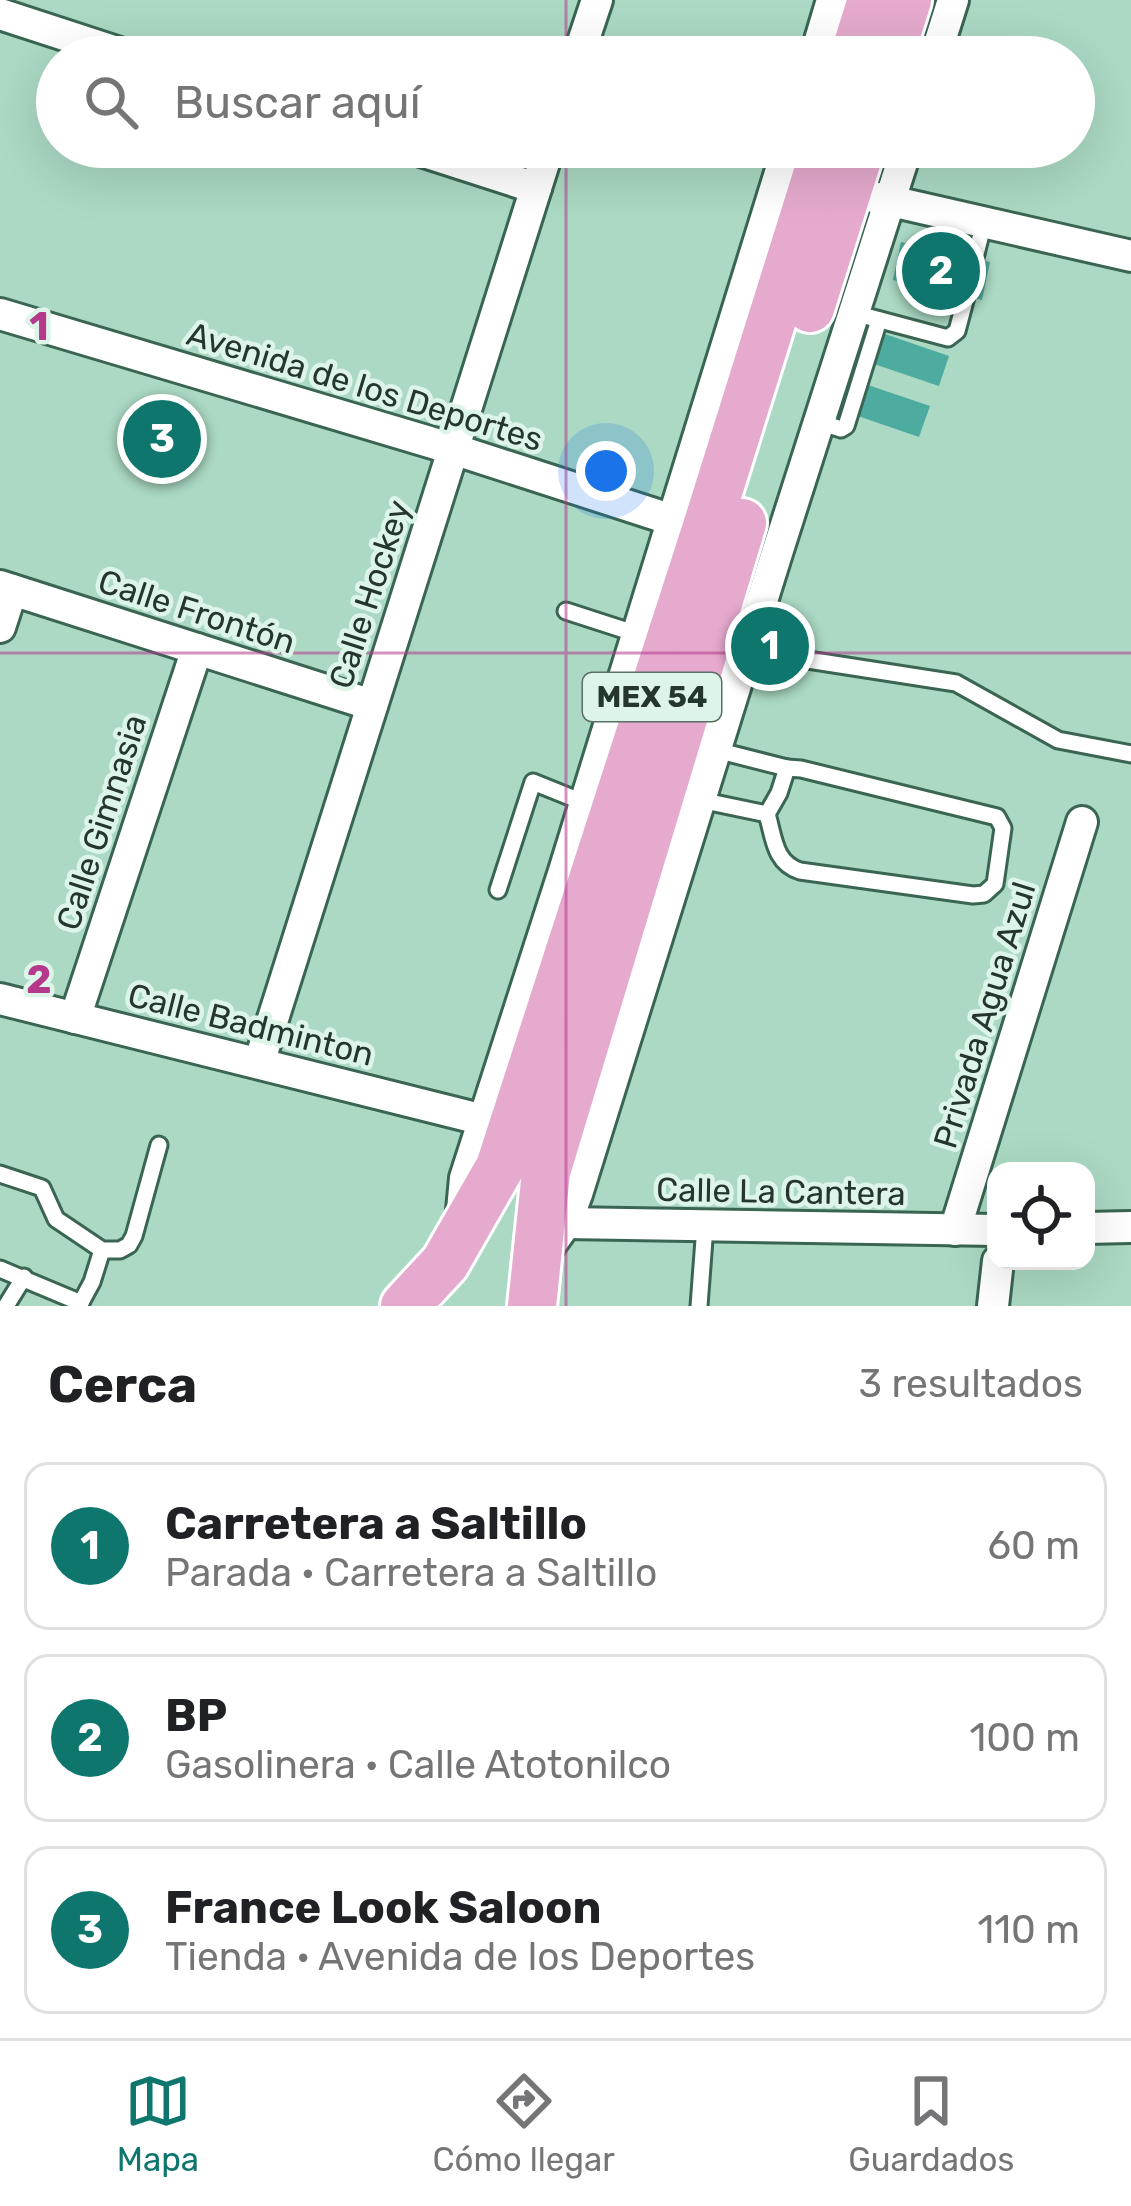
<!DOCTYPE html>
<html lang="es">
<meta charset="utf-8">
<style>
body{margin:0;font-family:Rubik,sans-serif;background:#f2f2f2;color:#202124}
.controls{position:absolute;right:36px;bottom:36px;display:grid;overflow:hidden;border-radius:24px;box-shadow:0 12px 48px #0002}
.controls button{width:108px;height:108px;display:grid;place-items:center;padding:0;border:0;border-bottom:3px solid #e0e0e0;background:#fff;color:#202124;font:60px sans-serif}
.you{position:absolute;left:606px;top:471px;width:42px;height:42px;margin:-30px;border:9px solid #fff;border-radius:50%;background:#1a73e8;box-shadow:0 0 0 18px #1a73e833}
.badge{display:grid;place-items:center;width:78px;height:78px;border-radius:50%;background:#0f766e;color:#fff;font-size:39px;font-weight:700}
.pin{position:absolute;translate:-50% -50%;border:6px solid #fff;box-shadow:0 3px 12px #0006}
.list{margin:0;padding:0;list-style:none}
h2{display:flex;justify-content:space-between;align-items:center;height:156px;margin:0;padding:0 48px;font-size:51px}
h2 small{font-size:39px;font-weight:400;color:#757577}
.list li{display:grid;grid-template-columns:78px 1fr auto;gap:36px;align-items:center;box-sizing:border-box;height:168px;margin:0 24px 24px;padding:0 24px;border:3px solid #e0e0e0;border-radius:24px}
.list b{display:block;font-size:45px;white-space:nowrap}
.list p{margin:0;font-size:39px;white-space:nowrap;color:#757577}
.list em{font-size:39px;font-style:normal;color:#757577}
.icon{flex:none;width:66px;height:66px;fill:none;stroke:currentColor;stroke-width:2;stroke-linecap:round;stroke-linejoin:round}
.map{position:relative;flex:none;width:1131px;height:1306px;overflow:hidden}
.search{position:absolute;background:#fff;box-shadow:0 12px 48px #0002;left:36px;right:36px;top:36px;height:132px;display:flex;align-items:center;gap:30px;box-sizing:border-box;padding:0 42px;border-radius:66px;color:#757577;font-size:45px}
.sheet{height:732px;background:#fff}
nav{display:flex;justify-content:space-around;align-items:center;box-sizing:border-box;height:168px;border-top:3px solid #e0e0e0;background:#fff;font-size:33px;color:#757577}
nav a{display:grid;justify-items:center;gap:6px}
nav .on{color:#0f766e}
.map>svg:first-child{display:block}
.building{fill:#4dab9f}
.lines{fill:none;stroke-linecap:round;stroke-linejoin:round}
.service-casing{stroke:#3a6552;stroke-width:21}
.minor-casing{stroke:#3a6552;stroke-width:36}
.primary-casing{stroke:#fff;stroke-width:54}
.service{stroke:#fff;stroke-width:15}
.minor{stroke:#fff;stroke-width:30}
.primary{stroke:#e5aace;stroke-width:48}
.grid{fill:none;stroke:#b4398a;stroke-width:3;stroke-opacity:0.55}
.labels{text-anchor:middle;stroke-width:9;stroke-linejoin:round;paint-order:stroke}
.shield{fill:#ddf4e8;stroke:#5c6f66;stroke-width:3}
.shield-label{font-size:30px;font-weight:bold;fill:#24362e}
.street-label{font-size:33px;fill:#24362e;stroke:#ddf4e8}
.grid-label{font-size:39px;text-anchor:middle;font-weight:bold;fill:#b4398a;stroke:#ddf4e8;stroke-width:9;stroke-linejoin:round;paint-order:stroke}
</style>
<div class="map">
<svg width="1131" height="1306" viewBox="0 0 1131 1306">
<rect width="100%" height="100%" fill="#abd9c3"/>
<!-- building -->
<g class="building">
<path d="M901,242L990,262L982,300L893,280Z"/>
<path d="M882,333L949,356L939,386L871,363Z"/>
<path d="M862,383L930,406L919,437L852,414Z"/>
</g>
<g class="lines">
<!-- service casing -->
<g class="service-casing">
<g id="service">
<path d="M975,258L984,222"/>
<path d="M854,313L948,338L957,331L966,297"/>
<path d="M819,422L841,429L846,426L879,320"/>
<path d="M566,611L637,634"/>
<path d="M744,657L795,658L956,683L1058,740L1131,754"/>
<path d="M716,750L787,768"/>
<path d="M787,768L801,769L997,817L1003,828L995,884L984,894L973,895L800,871C774,863 774,837 767,814L779,793Z"/>
<path d="M700,800L767,814"/>
<path d="M498,890L533,782L585,803"/>
<path d="M0,1174L42,1188L56,1219L102,1250H120L129,1245L134,1236L159,1145"/>
<path d="M0,1269L81,1303"/>
<path d="M6,1306L24,1277"/>
<path d="M79,1306L92,1282L102,1250"/>
<path d="M699,1306L705,1226"/>
</g>
</g>
<!-- minor casing -->
<g class="minor-casing">
<g id="minor">
<path d="M0,14L132,57"/>
<path d="M578,57L597,0"/>
<path d="M815,57L832,0"/>
<path d="M935,57L953,0"/>
<path d="M409,147L536,188"/>
<path d="M873,197L1131,256"/>
<path d="M0,314L453,449L688,525"/>
<path d="M0,586L372,705"/>
<path d="M0,627L12,590"/>
<path d="M0,999L484,1120"/>
<path d="M75,1018L197,649"/>
<path d="M259,1063L549,147"/>
<path d="M461,1221L465,1178L564,871L788,147"/>
<path d="M566,1223L996,1230"/>
<path d="M1086,1228L1131,1227"/>
<path d="M955,1230L1082,822"/>
<path d="M541,1258L566,1223L577,1194L777,553L907,147"/>
<path d="M993,1306L998,1261"/>
</g>
</g>
<!-- primary casing -->
<g class="primary-casing">
<g id="primary">
<path d="M854,57L872,0"/>
<path d="M889,57L907,0"/>
<path d="M810,308L861,147"/>
<path d="M405,1306L445,1263L500,1167L706,530L826,147"/>
<path d="M532,1306L546,1172L742,523"/>
</g>
</g>
<!-- service -->
<use href="#service" class="service"/>
<!-- minor -->
<use href="#minor" class="minor"/>
<!-- primary -->
<use href="#primary" class="primary"/>
</g>
<!-- grid -->
<path class="grid" d="M566,0V57M566,147V1306M0,653H1131"/>
<g class="labels">
<!-- shield labels -->
<rect class="shield" x="583" y="673" width="138" height="48" rx="9"/>
<g class="shield-label">
<text x="652" y="707">MEX 54</text>
</g>
<!-- street labels -->
<g class="street-label">
<text transform="translate(365 386) rotate(17)" y="12">Avenida de los Deportes</text>
<text transform="translate(369 594) rotate(-72)" y="12">Calle Hockey</text>
<text transform="translate(197 611) rotate(18)" y="12">Calle Frontón</text>
<text transform="translate(101 822) rotate(-72)" y="12">Calle Gimnasia</text>
<text transform="translate(984 1015) rotate(-73)" y="12">Privada Agua Azul</text>
<text transform="translate(251 1024) rotate(14)" y="12">Calle Badminton</text>
<text transform="translate(781 1191) rotate(1)" y="12">Calle La Cantera</text>
</g>
</g>
<g class="grid-label">
<text x="39" y="340">1</text>
<text x="39" y="993">2</text>
</g>
</svg>
<div class="controls">
<button><svg class="icon" aria-label="locate" viewBox="0 0 24 24"><circle cx="12" cy="12" r="6"/><path d="M12 2v4M12 18v4M2 12h4M18 12h4"/></svg></button>
</div>
<div class="you"></div>
<div class="pin badge" style="left:770px;top:646px">1</div>
<div class="pin badge" style="left:941px;top:271px">2</div>
<div class="pin badge" style="left:162px;top:439px">3</div>
<div class="search"><svg class="icon" aria-label="search" viewBox="0 0 24 24"><circle cx="10" cy="10" r="6"/><path d="M15 15l6 6"/></svg>Buscar aquí</div>
</div>
<section class="sheet">
<h2>Cerca<small>3 resultados</small></h2>
<ul class="list">
<li><span class="badge">1</span><div><b>Carretera a Saltillo</b><p>Parada · Carretera a Saltillo</p></div><em>60 m</em></li>
<li><span class="badge">2</span><div><b>BP</b><p>Gasolinera · Calle Atotonilco</p></div><em>100 m</em></li>
<li><span class="badge">3</span><div><b>France Look Saloon</b><p>Tienda · Avenida de los Deportes</p></div><em>110 m</em></li>
</ul>
</section>
<nav>
<a class="on"><svg class="icon" aria-label="map" viewBox="0 0 24 24"><path d="M3 6l6-2 6 2 6-2v14l-6 2-6-2-6 2zM9 4v14M15 6v14"/></svg>Mapa</a>
<a><svg class="icon" aria-label="directions" viewBox="0 0 24 24"><path d="M12 3l9 9-9 9-9-9zM9 14v-3h6M13 9l2 2-2 2"/></svg>Cómo llegar</a>
<a><svg class="icon" aria-label="saved" viewBox="0 0 24 24"><path d="M7 4h10v16l-5-4-5 4z"/></svg>Guardados</a>
</nav>
